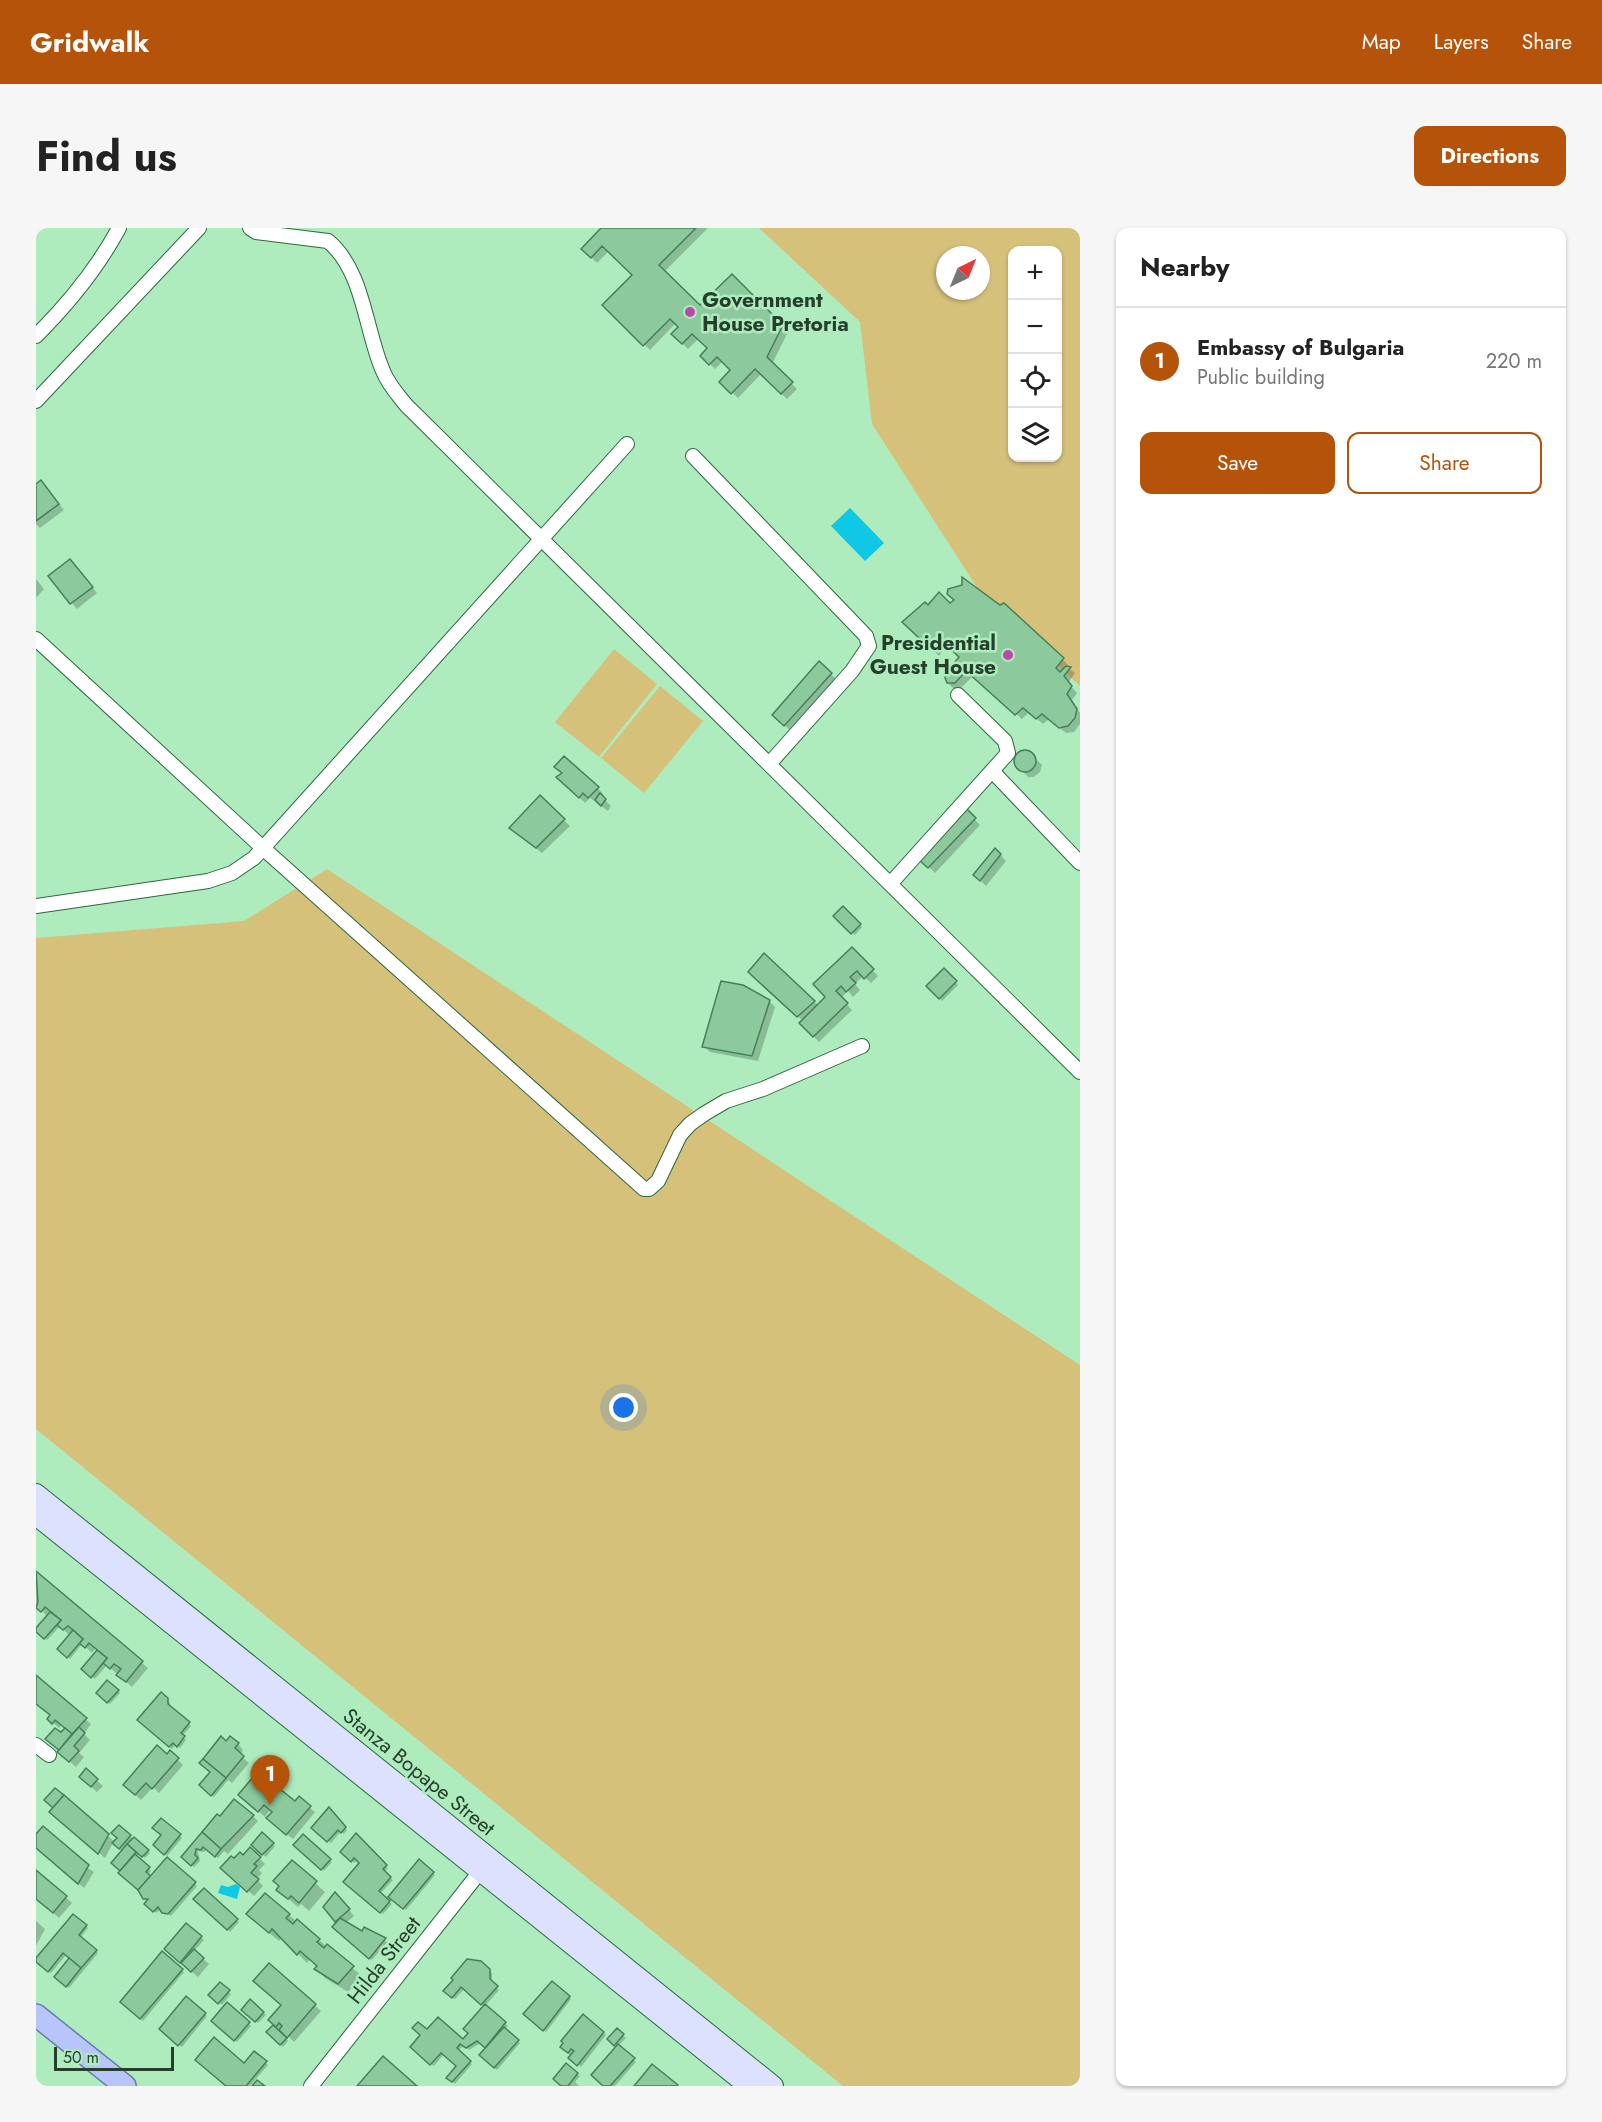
<!DOCTYPE html>
<meta charset="utf-8">
<style>
body{margin:0;font-family:Jost,sans-serif;background:#f6f6f6;color:#222}
.controls{position:absolute;right:18px;top:18px;display:grid;overflow:hidden;border-radius:12px;box-shadow:0 2px 4px #0004}
.controls button{width:54px;height:54px;display:grid;place-items:center;padding:0;border:0;border-bottom:2px solid #e0e0e0;background:#fff;color:#222;font:30px sans-serif}
.compass{position:absolute;left:900px;top:18px;width:54px;height:54px;border-radius:50%;background:#fff;box-shadow:0 2px 4px #0004;rotate:43deg}
.scale{position:absolute;left:18px;bottom:15px;width:120px;box-sizing:border-box;padding-left:6px;border:3px solid #263f2d;border-top:0;font-size:16px;line-height:21px;white-space:nowrap;color:#263f2d;-webkit-text-stroke:4px #aeecbe;paint-order:stroke}
.you{position:absolute;left:588px;top:1180px;width:21px;height:21px;margin:-15px;border:4px solid #fff;border-radius:50%;background:#1a73e8;box-shadow:0 0 0 9px #1a73e833}
.badge{display:grid;place-items:center;width:39px;height:39px;border-radius:50%;background:#b45309;color:#fff;font-size:20px;font-weight:700}
.pin{position:absolute;translate:-50% -50px;filter:drop-shadow(0 2px 3px #0008)}
.pin::after{content:'';position:absolute;top:32px;width:21px;height:18px;background:inherit;clip-path:polygon(0 0,100% 0,50% 100%)}
.list{margin:0;padding:0;list-style:none}
h2{display:flex;justify-content:space-between;align-items:center;height:78px;margin:0;padding:0 24px;font-size:26px}
h2 small{font-size:20px;font-weight:400;color:#767676}
.list li{display:grid;grid-template-columns:39px 1fr auto;gap:18px;align-items:center;box-sizing:border-box;height:108px;padding:0 24px;border-top:2px solid #e0e0e0}
.list b{display:block;font-size:22px;white-space:nowrap}
.list p{margin:0;font-size:20px;white-space:nowrap;color:#767676}
.list em{font-size:20px;font-style:normal;color:#767676}
.actions{display:flex;gap:12px;padding:18px 24px}
.actions a{flex:1;padding:14px 0;border:2px solid #b45309;border-radius:12px;text-align:center;font-size:21px;color:#b45309}
.actions .main{background:#b45309;color:#fff}
.icon{flex:none;width:33px;height:33px;fill:none;stroke:currentColor;stroke-width:2;stroke-linecap:round;stroke-linejoin:round}
.map{position:relative;flex:none;width:1044px;height:1858px;overflow:hidden;border-radius:12px}
header{display:flex;align-items:center;gap:36px;box-sizing:border-box;height:84px;padding:0 30px;background:#b45309;color:#fff}
header strong{font-size:28px}
nav{display:flex;gap:33px;margin-inline-start:auto;font-size:21px}
.intro{display:flex;align-items:center;justify-content:space-between;box-sizing:border-box;height:144px;padding:0 36px}
h1{margin:0;font-size:42px}
.button{padding:15px 27px;border-radius:12px;background:#b45309;color:#fff;font-size:21px;font-weight:700}
main{display:flex;gap:36px;padding:0 36px}
aside{flex:1;background:#fff;border-radius:12px;box-shadow:0 2px 4px #0004}
.map>svg:first-child{display:block}
.green{fill:#d6c17b;fill-rule:evenodd}
.water{fill:#0ec8e5}
.shadow{fill:#0003;fill-rule:evenodd}
.building{fill:#8cc99d;stroke:#458058;stroke-width:1.5}
.lines{fill:none;stroke-linecap:round;stroke-linejoin:round}
.street-casing{stroke:#2c6740;stroke-width:16}
.secondary-casing{stroke:#2c6740;stroke-width:22}
.primary-casing{stroke:#667db2;stroke-width:24}
.street{stroke:#fff;stroke-width:14}
.secondary{stroke:#dce2fd;stroke-width:20}
.primary{stroke:#b8c5fb;stroke-width:21}
.poi-dot{fill:#b649a9;stroke:#aeecbe;stroke-width:2}
.labels{text-anchor:middle;stroke-width:5;stroke-linejoin:round;paint-order:stroke}
.poi-label{font-size:21px;font-weight:bold;fill:#263f2d;stroke:#aeecbe;text-anchor:start}
.street-label{font-size:21px;fill:#263f2d;stroke:#aeecbe}
</style>
<header>
<strong>Gridwalk</strong>
<nav><a>Map</a><a>Layers</a><a>Share</a></nav>
</header>
<div class="intro"><h1>Find us</h1><a class="button">Directions</a></div>
<main>
<div class="map">
<svg width="1044" height="1858" viewBox="0 0 1044 1858">
<rect width="100%" height="100%" fill="#aeecbe"/>
<!-- green -->
<g class="green">
<path d="M723,0H1044V458L947,369L836,196L824,94ZM976,22H1022V230H976ZM909,27H945V63H909Z"/>
<path d="M578,421L621,456L563,529L519,494Z"/>
<path d="M624,458L667,493L608,565L565,530Z"/>
<path d="M291,641L1044,1137V1858H807L0,1201V710L208,693Z"/>
</g>
<!-- water -->
<g class="water">
<path d="M814,280L848,315L829,333L795,298Z"/>
<path d="M200,1656L204,1659L201,1671L182,1665L185,1657L192,1659Z"/>
</g>
<!-- shadow -->
<g class="shadow">
<path d="M567,0H672L628,44L664,80L696,48L752,104L736,136L761,161L751,171L725,146L702,170L685,154L696,142L687,133L679,141L666,128L673,121L663,110L652,121L637,106L644,99L640,95L614,122L568,77L598,47L573,23L561,35L547,21Z"/>
<path d="M5,253L28,282L4,300L0,296V257Z"/>
<path d="M40,339L61,365L41,381L14,349Z"/>
<path d="M0,351L8,361L0,370Z"/>
<path d="M903,366L914,377L1026,431L1032,437L1030,439L1039,445L1032,455L1041,465L1036,472L1044,485V496L1038,504L1030,505L1013,491L1007,496L993,484L986,491L937,448L925,460L918,461L912,455L925,430L912,417L903,428L868,394Z"/>
<path d="M784,435L804,455L758,506L747,496Z"/>
<path d="M989,524H993L1006,537L1004,544L998,549H992L979,534L983,527Z"/>
<path d="M520,539L562,560L567,566L565,568L575,578L572,583L554,570L549,575L523,549L527,546Z"/>
<path d="M504,569L534,598L506,625L481,605Z"/>
<path d="M930,583L944,597L899,645L885,631Z"/>
<path d="M960,622L970,633L950,658L939,647Z"/>
<path d="M807,680L826,699L819,707L799,688Z"/>
<path d="M816,721L842,748L835,755L827,748L819,756L824,762L817,769L812,763L805,770L816,782L783,814L765,795L767,793L719,750L728,728L783,778L792,769Z"/>
<path d="M908,742L922,757L906,773L892,758Z"/>
<path d="M733,773L739,779L722,833L674,824L668,818Z"/>
<path d="M0,1345L112,1440L96,1459L71,1437L59,1451L47,1441L63,1422L60,1420L56,1425L46,1416L34,1431L23,1421L34,1408L24,1398L11,1412L0,1402L12,1389L2,1379L0,1381ZM14,1383L26,1393L24,1396L13,1384Z"/>
<path d="M0,1449L55,1496L48,1506L54,1512L43,1525L48,1529L40,1539L23,1524L25,1507L30,1500L26,1496L23,1500L13,1491L15,1488L0,1475Z"/>
<path d="M72,1454L84,1465L74,1476L62,1465Z"/>
<path d="M125,1466L134,1475V1480L155,1498L146,1508L150,1512L144,1520L140,1516L136,1521L103,1492Z"/>
<path d="M190,1515L202,1516L207,1522L204,1527L213,1535L196,1555L192,1552L178,1569L165,1557L176,1544Z"/>
<path d="M134,1524L147,1537L123,1565L117,1559L105,1572L94,1562Z"/>
<path d="M50,1543L67,1558L61,1564L51,1555Z"/>
<path d="M238,1549L244,1554L240,1559L259,1576L273,1579L279,1584L257,1611L238,1596L237,1584L234,1582L229,1589L210,1572Z"/>
<path d="M19,1562L79,1614L82,1610L83,1599L112,1623L114,1625L109,1630L104,1625L100,1629L115,1643L112,1647L115,1650L131,1631L161,1658L135,1688L125,1681L120,1685L110,1676L112,1674L103,1661L77,1635L87,1624L77,1615L69,1630L21,1590Z"/>
<path d="M293,1582L311,1602L308,1606L305,1603L295,1615L277,1600Z"/>
<path d="M217,1588L222,1593L192,1626L188,1623L182,1630L171,1621L168,1624L162,1623L164,1633L158,1639L147,1629L167,1605Z"/>
<path d="M125,1592L146,1610L131,1628L119,1617L127,1607Z"/>
<path d="M227,1606L239,1618L230,1629L217,1617Z"/>
<path d="M0,1608L58,1644L48,1660L0,1619Z"/>
<path d="M267,1608L296,1634L288,1643L259,1617Z"/>
<path d="M320,1608L352,1640L348,1645L357,1652L344,1666L356,1676L347,1686L309,1653L325,1635L321,1632L318,1635L306,1624Z"/>
<path d="M214,1621L229,1636L223,1642L226,1645L221,1651L227,1658L218,1668L192,1645L198,1633Z"/>
<path d="M383,1633L399,1647L370,1682L354,1668Z"/>
<path d="M256,1634L289,1664L273,1683L265,1676L262,1679L251,1670Z"/>
<path d="M0,1644L36,1675L23,1690L0,1670Z"/>
<path d="M168,1662L203,1694L194,1704L159,1671Z"/>
<path d="M305,1672L318,1688L310,1695L327,1705L329,1701L351,1714L336,1732L298,1699L302,1695L289,1679Z"/>
<path d="M253,1687L326,1748L312,1764L289,1750L274,1731L271,1735L246,1709L243,1713L221,1695Z"/>
<path d="M37,1688L52,1700L44,1710L62,1725L33,1760L20,1749L35,1730L30,1727L15,1745L0,1733Z"/>
<path d="M0,1693L9,1701L0,1718Z"/>
<path d="M150,1697L168,1712L158,1723L173,1736L162,1749L130,1721Z"/>
<path d="M126,1725L148,1744L107,1793L86,1773Z"/>
<path d="M444,1734L456,1745V1755L463,1762L449,1778L472,1798L469,1801L484,1815L461,1842L446,1827L451,1820L445,1815L433,1822L428,1817L422,1823L436,1836L419,1856L412,1849L422,1838L408,1826L398,1838L378,1822L391,1803L428,1813L448,1778L428,1761L419,1771L409,1763Z"/>
<path d="M233,1737L285,1783L258,1814L250,1806L247,1808L252,1813L247,1819L232,1804L239,1797L246,1777Z"/>
<path d="M184,1756L195,1766L186,1777L174,1767Z"/>
<path d="M533,1769L535,1771L510,1804L491,1789Z"/>
<path d="M150,1770L171,1788L146,1819L125,1800Z"/>
<path d="M214,1773L230,1787L222,1795L207,1782Z"/>
<path d="M191,1776L215,1798L201,1814L177,1793Z"/>
<path d="M547,1788L570,1807L545,1839L526,1819Z"/>
<path d="M581,1802L590,1810L582,1818L600,1834L579,1858H569L582,1819L573,1811Z"/>
<path d="M218,1825L232,1837L214,1858H192Z"/>
<path d="M530,1837L544,1848L539,1854L543,1858H524Z"/>
</g>
<!-- building -->
<g class="building">
<path d="M565,0H660L623,37L664,77L696,46L747,97L731,129L757,154L745,166L719,141L695,166L683,154L694,142L681,129L673,137L664,128L671,120L656,106L646,116L635,106L642,99L634,91L607,118L566,77L596,47L566,18L555,30L545,21Z"/>
<path d="M5,252L23,276L0,293V256Z"/>
<path d="M34,331L57,359L34,376L12,348Z"/>
<path d="M926,349L964,377L968,375L1028,430L1020,440L1024,444L1030,438L1035,439L1028,448L1036,458L1031,466L1041,481L1039,490L1032,498L1023,500L1006,486L1000,491L987,480L979,487L930,443L919,455H911L908,447L923,429L905,412L897,423L866,394L889,374L892,377L903,364L914,375L918,372L911,366L912,361L926,357Z"/>
<path d="M783,433L796,445L748,498L736,487Z"/>
<circle cx="989" cy="533" r="11"/>
<path d="M528,528L563,559L552,570L547,565L543,570L520,549L526,545L518,539Z"/>
<path d="M564,565L570,571L565,578L559,572Z"/>
<path d="M504,567L529,591L500,620L473,600Z"/>
<path d="M930,580L940,590L892,640L882,631Z"/>
<path d="M959,620L965,626L944,653L937,647Z"/>
<path d="M807,678L825,696L815,706L797,688Z"/>
<path d="M816,719L838,741L828,751L821,743L814,749L820,755L810,764L805,758L800,763L812,775L777,809L763,795L789,769L777,756Z"/>
<path d="M728,725L779,773L761,789L712,744Z"/>
<path d="M908,740L921,753L903,771L890,758Z"/>
<path d="M685,753L707,757L734,772L716,828L666,819Z"/>
<path d="M0,1343L107,1433L90,1454L80,1447L85,1441L78,1436L74,1441L67,1435L71,1430L53,1415L49,1420L43,1415L47,1411L37,1402L32,1398L27,1402L21,1397L25,1392L9,1379L5,1384L0,1380L2,1374Z"/>
<path d="M14,1384L25,1392L8,1411L0,1404V1400Z"/>
<path d="M37,1402L47,1411L31,1430L21,1421Z"/>
<path d="M61,1422L71,1430L55,1450L45,1441Z"/>
<path d="M0,1447L51,1490L36,1506L19,1492L16,1496L11,1491L14,1487L0,1476Z"/>
<path d="M71,1452L83,1462L71,1475L60,1465Z"/>
<path d="M125,1464L132,1470V1476L154,1494L145,1505L149,1508L141,1519L137,1515L133,1519L101,1492Z"/>
<path d="M43,1499L49,1505L38,1518L43,1523L33,1534L21,1524Z"/>
<path d="M19,1500L25,1504L29,1500L36,1506L23,1522L9,1511Z"/>
<path d="M185,1508L190,1513L194,1508L203,1515L199,1520L208,1528L190,1550L167,1531Z"/>
<path d="M121,1517L131,1526L134,1522L143,1530L116,1561L110,1555L99,1567L87,1557Z"/>
<path d="M167,1531L190,1550L175,1568L163,1557L174,1544L163,1535Z"/>
<path d="M227,1537L239,1548L234,1553L259,1573L263,1568L275,1578L250,1607L230,1590L236,1584L228,1577L222,1584L202,1567Z"/>
<path d="M50,1540L62,1551L55,1559L43,1549Z"/>
<path d="M19,1560L28,1567L17,1580L8,1572Z"/>
<path d="M28,1567L73,1606L62,1626L13,1584Z"/>
<path d="M198,1571L218,1587L185,1621L166,1604L181,1586L184,1588Z"/>
<path d="M293,1579L310,1599L305,1605L302,1602L291,1614L275,1600Z"/>
<path d="M125,1590L145,1606L128,1627L117,1617L125,1607L116,1600Z"/>
<path d="M83,1597L95,1607L83,1621L76,1615L81,1610L75,1605Z"/>
<path d="M7,1598L53,1637L42,1656L0,1620V1606Z"/>
<path d="M166,1604L185,1621L179,1629L167,1619L165,1622L160,1621L159,1627L162,1630L155,1638L145,1629Z"/>
<path d="M226,1604L238,1615L226,1627L215,1617Z"/>
<path d="M320,1605L351,1637L347,1641L355,1649L343,1663L354,1673L344,1685L307,1654L323,1635L318,1630L315,1634L304,1624Z"/>
<path d="M267,1606L295,1631L285,1642L257,1617Z"/>
<path d="M98,1609L113,1622L106,1629L91,1616Z"/>
<path d="M91,1616L100,1624L84,1643L75,1635Z"/>
<path d="M214,1619L225,1629L218,1636L221,1638L215,1645L223,1651L211,1664L184,1640L195,1628L198,1630L204,1624L207,1627Z"/>
<path d="M99,1626L114,1639L110,1644L115,1648L102,1662L82,1645Z"/>
<path d="M131,1629L160,1654L132,1686L126,1685L122,1679L117,1684L108,1676L112,1671H107L102,1662Z"/>
<path d="M383,1631L398,1644L367,1681L352,1669Z"/>
<path d="M256,1632L281,1653L263,1675L255,1668L252,1671L240,1662L243,1658L237,1653Z"/>
<path d="M0,1642L31,1668L17,1685L0,1671Z"/>
<path d="M168,1660L202,1691L191,1702L157,1671Z"/>
<path d="M299,1664L314,1681L299,1694L287,1679Z"/>
<path d="M229,1665L254,1686L250,1690L257,1696L261,1691L284,1711L281,1714L288,1720L291,1716L318,1738L302,1756L278,1741L281,1738L264,1723L261,1727L236,1701L233,1705L210,1686Z"/>
<path d="M37,1686L51,1697L43,1707L61,1722L45,1740L27,1725L12,1744L0,1734V1730Z"/>
<path d="M304,1690L326,1703L328,1699L350,1710L333,1731L296,1699Z"/>
<path d="M150,1695L166,1708L144,1735L128,1721Z"/>
<path d="M158,1721L168,1730L155,1744L145,1735Z"/>
<path d="M126,1723L147,1741L104,1791L84,1774Z"/>
<path d="M33,1730L45,1740L30,1759L18,1749Z"/>
<path d="M431,1731L445,1733L454,1741V1751L462,1758L445,1777L425,1759L416,1770L407,1763L417,1752L415,1750Z"/>
<path d="M233,1735L280,1776L251,1810L243,1802L246,1798L243,1795L240,1799L232,1792L245,1777L217,1753Z"/>
<path d="M516,1753L534,1768L507,1803L487,1786Z"/>
<path d="M184,1754L194,1762L182,1776L172,1767Z"/>
<path d="M150,1768L170,1785L142,1818L123,1801Z"/>
<path d="M214,1771L228,1784L219,1794L205,1782Z"/>
<path d="M191,1774L214,1794L198,1813L175,1793Z"/>
<path d="M449,1776L470,1794L449,1820L441,1813L430,1820L424,1816L421,1820L435,1833L416,1854L410,1850L420,1838L405,1825L394,1837L374,1819L384,1807L376,1800L382,1794L391,1801L402,1789L427,1811L432,1805L427,1801Z"/>
<path d="M547,1786L568,1804L541,1838L532,1830L538,1823L535,1821L532,1825L524,1819L527,1815L525,1813Z"/>
<path d="M237,1797L251,1810L244,1817L230,1804Z"/>
<path d="M468,1799L483,1812L458,1840L443,1827Z"/>
<path d="M581,1800L588,1806L578,1818L571,1811Z"/>
<path d="M178,1809L208,1835L218,1823L231,1833L210,1858H190L159,1832Z"/>
<path d="M582,1816L599,1830L574,1858H567L555,1847Z"/>
<path d="M347,1828L381,1858H321Z"/>
<path d="M530,1835L542,1845L532,1858H525L517,1851Z"/>
<path d="M616,1836L642,1857L641,1858H598Z"/>
<path d="M221,1852L229,1858H216Z"/>
</g>
<g class="lines">
<!-- street casing -->
<g class="street-casing">
<g id="street">
<path d="M214,0L220,4L292,13C328,43 329,102 347,143C352,156 362,167 370,177L1044,844"/>
<path d="M0,108C33,75 61,41 83,0"/>
<path d="M0,173L163,0"/>
<path d="M657,228L830,408L833,418L816,443L734,535"/>
<path d="M0,411L228,621L608,961H613L622,953L644,907L654,896L668,886L690,873L727,861L826,818"/>
<path d="M957,544L1044,635"/>
<path d="M855,655L972,525L969,513L922,467"/>
<path d="M0,678L172,653L196,645L218,630L591,216"/>
<path d="M0,1517L13,1527"/>
<path d="M275,1858L450,1636"/>
</g>
</g>
<!-- secondary casing -->
<g class="secondary-casing">
<g id="secondary">
<path d="M0,1266L737,1858"/>
<path d="M0,1287L713,1858"/>
</g>
</g>
<!-- primary casing -->
<g class="primary-casing">
<path id="primary" d="M0,1787L89,1858"/>
</g>
<!-- street -->
<use href="#street" class="street"/>
<!-- secondary -->
<use href="#secondary" class="secondary"/>
<!-- primary -->
<use href="#primary" class="primary"/>
</g>
<!-- markers -->
<g class="poi-dot">
<circle cx="654" cy="84" r="6"/>
<circle cx="972" cy="427" r="6"/>
</g>
<g class="labels">
<!-- poi labels -->
<g class="poi-label">
<text x="666" y="79">Government<tspan x="666" dy="24">House Pretoria</tspan></text>
<text x="960" y="422" text-anchor="end">Presidential<tspan x="960" dy="24">Guest House</tspan></text>
</g>
<!-- street labels -->
<g class="street-label">
<text transform="translate(383 1544) rotate(39)" y="7">Stanza Bopape Street</text>
<text transform="translate(348 1732) rotate(-52)" y="7">Hilda Street</text>
</g>
</g>
</svg>
<div class="controls">
<button>+</button>
<button>−</button>
<button><svg class="icon" aria-label="locate" viewBox="0 0 24 24"><circle cx="12" cy="12" r="6"/><path d="M12 2v4M12 18v4M2 12h4M18 12h4"/></svg></button>
<button><svg class="icon" aria-label="layers" viewBox="0 0 24 24"><path d="M12 4l9 5-9 5-9-5zM3 14l9 5 9-5"/></svg></button>
</div>
<svg class="compass" viewBox="-18 -18 36 36"><path d="M0-13l5 13h-10z" fill="#e53935"/><path d="M0 13l5-13h-10z" fill="#767676"/></svg>
<div class="scale">50 m</div>
<div class="you"></div>
<div class="pin badge" style="left:234px;top:1577px">1</div>
</div>
<aside>
<h2>Nearby<small></small></h2>
<ul class="list">
<li><span class="badge">1</span><div><b>Embassy of Bulgaria</b><p>Public building</p></div><em>220 m</em></li>
</ul>
<div class="actions"><a class="main">Save</a><a>Share</a></div>
</aside>
</main>
